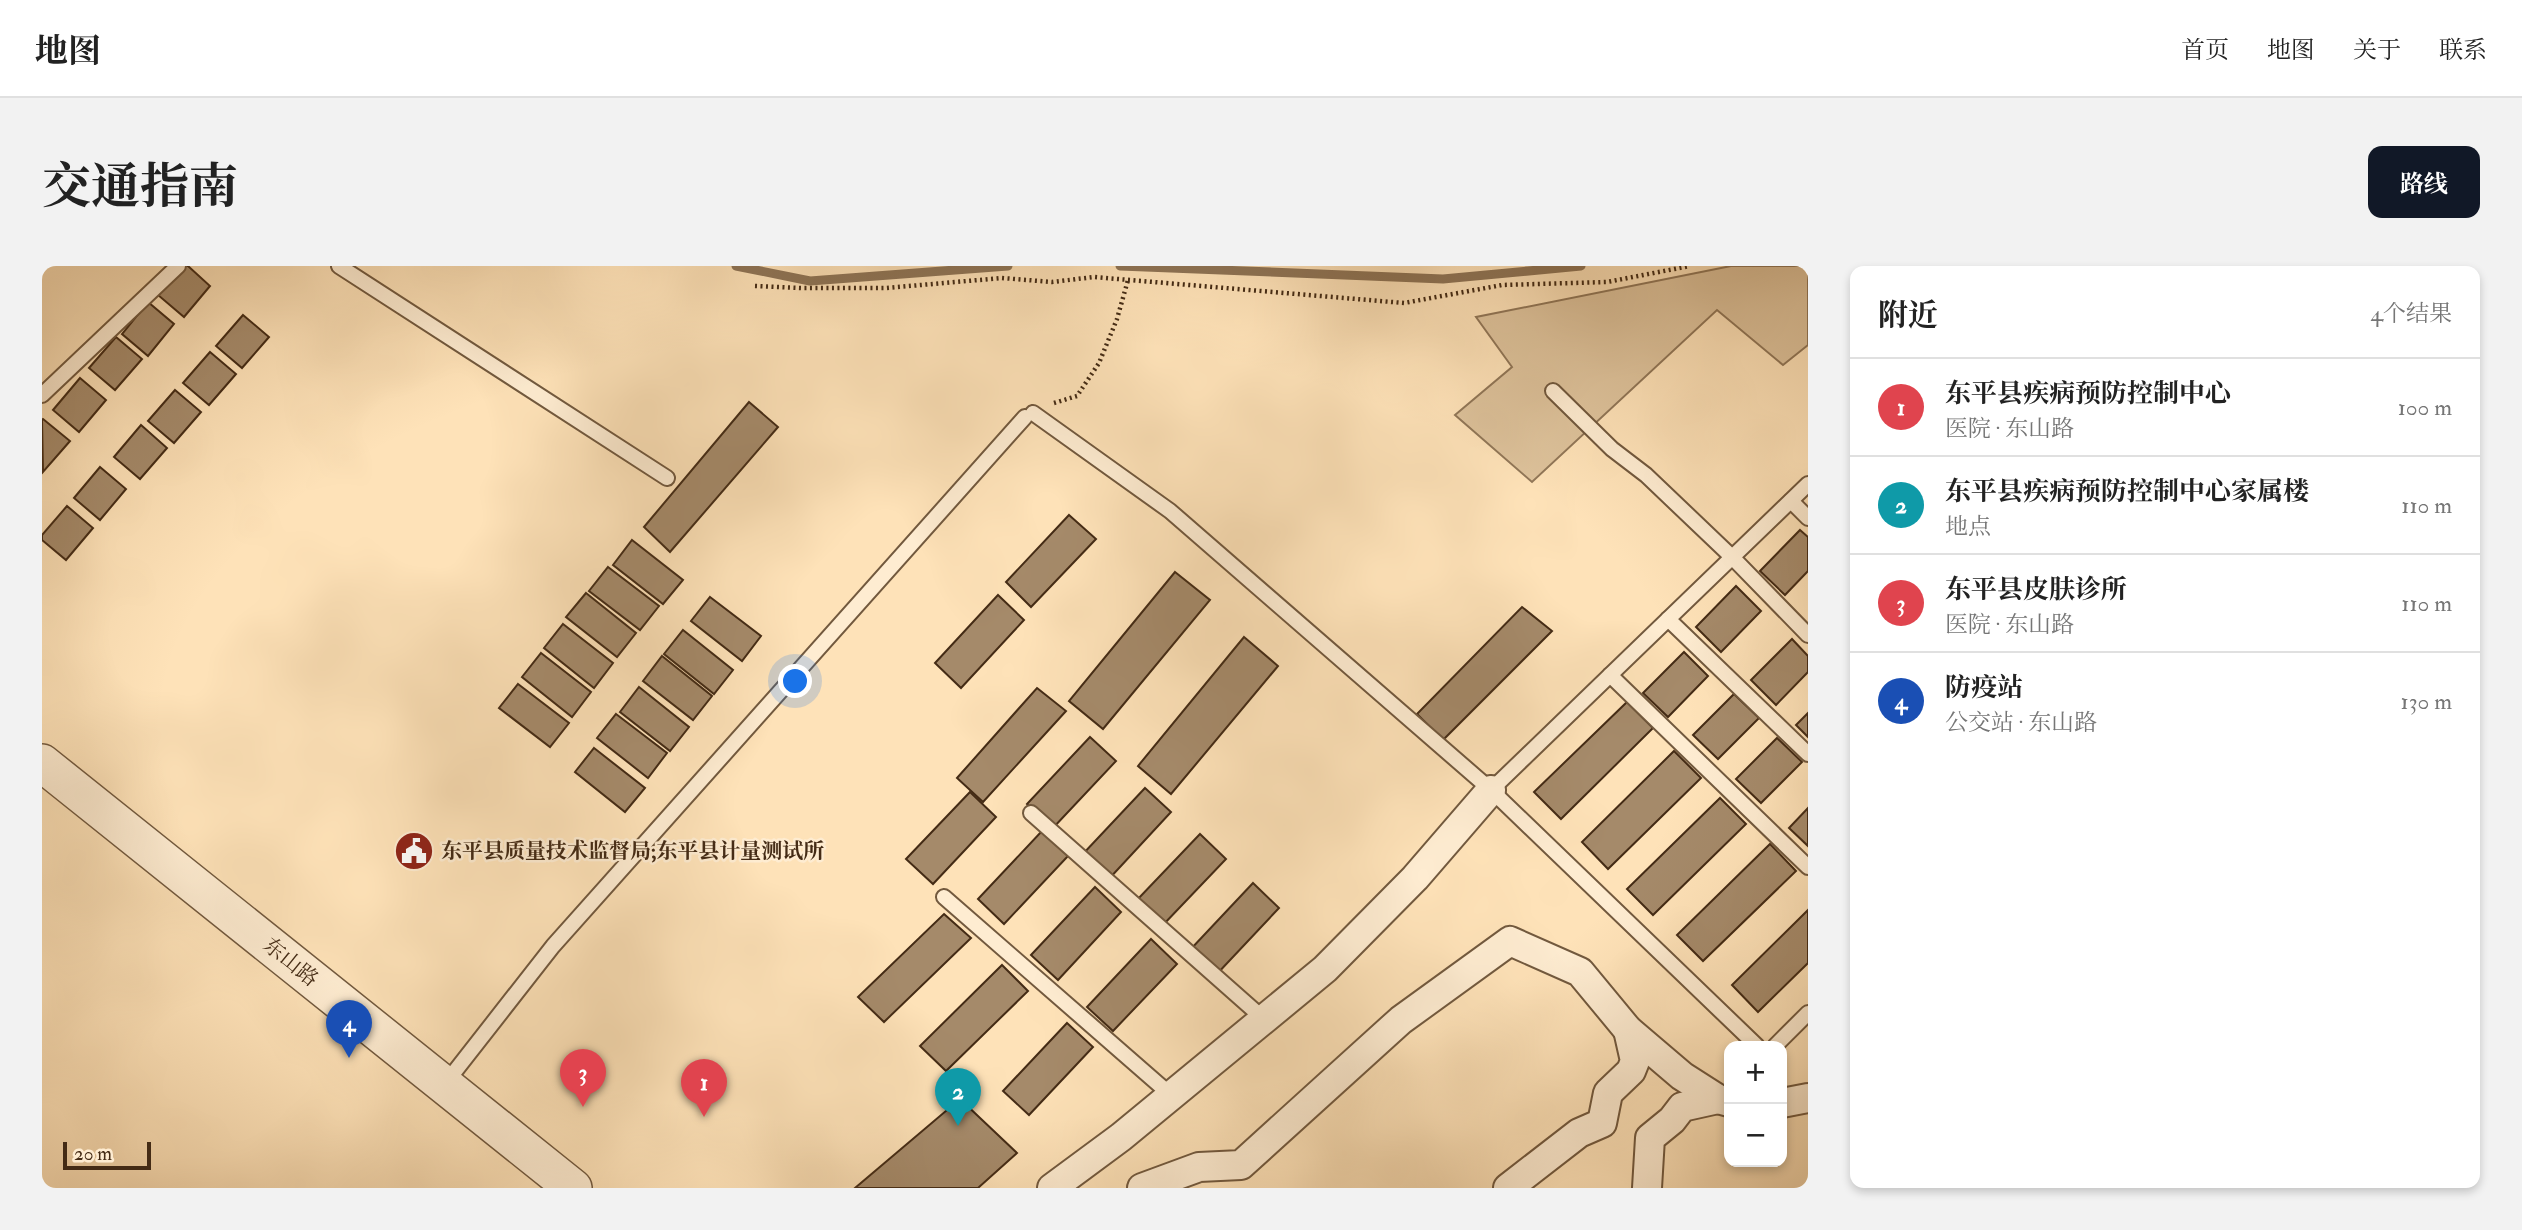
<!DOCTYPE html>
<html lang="zh">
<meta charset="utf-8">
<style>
body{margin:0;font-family:"IM FELL Double Pica","Noto Serif SC",serif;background:#f2f2f2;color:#222}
.controls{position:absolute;right:21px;bottom:21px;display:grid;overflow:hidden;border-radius:14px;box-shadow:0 4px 10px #0003}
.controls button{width:63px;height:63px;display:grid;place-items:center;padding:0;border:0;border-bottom:2px solid #e0e0e0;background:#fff;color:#222;font:35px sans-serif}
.scale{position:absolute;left:21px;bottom:18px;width:88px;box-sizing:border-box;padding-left:7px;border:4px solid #442b15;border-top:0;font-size:19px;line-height:24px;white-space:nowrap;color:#442b15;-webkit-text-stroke:5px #feecd1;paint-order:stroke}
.you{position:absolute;left:754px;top:416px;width:24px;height:24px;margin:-18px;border:5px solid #fff;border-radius:50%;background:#1a73e8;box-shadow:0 0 0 10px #1a73e833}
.badge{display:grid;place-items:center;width:46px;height:46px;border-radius:50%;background:#111827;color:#fff;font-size:23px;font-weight:700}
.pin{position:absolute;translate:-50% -58px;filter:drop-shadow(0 2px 4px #0008)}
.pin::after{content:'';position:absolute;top:37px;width:24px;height:21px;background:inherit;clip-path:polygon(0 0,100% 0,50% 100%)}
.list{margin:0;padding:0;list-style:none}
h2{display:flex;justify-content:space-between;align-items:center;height:91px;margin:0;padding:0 28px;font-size:30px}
h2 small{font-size:23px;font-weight:400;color:#767676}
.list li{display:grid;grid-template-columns:46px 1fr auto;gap:21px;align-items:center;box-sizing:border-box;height:98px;padding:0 28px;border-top:2px solid #e0e0e0}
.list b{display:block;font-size:26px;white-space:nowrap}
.list p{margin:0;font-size:23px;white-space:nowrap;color:#767676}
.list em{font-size:23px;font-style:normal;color:#767676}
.map{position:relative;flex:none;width:1766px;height:922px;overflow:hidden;border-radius:14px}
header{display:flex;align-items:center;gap:42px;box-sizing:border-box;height:98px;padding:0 35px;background:#fff;border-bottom:2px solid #e0e0e0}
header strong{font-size:33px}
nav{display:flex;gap:38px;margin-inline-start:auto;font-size:24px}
.intro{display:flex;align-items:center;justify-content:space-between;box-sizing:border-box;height:168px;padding:0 42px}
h1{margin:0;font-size:49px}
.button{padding:18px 32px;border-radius:14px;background:#111827;color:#fff;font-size:24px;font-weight:700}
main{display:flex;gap:42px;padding:0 42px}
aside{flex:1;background:#fff;border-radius:14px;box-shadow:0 4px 10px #0003}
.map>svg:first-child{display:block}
.green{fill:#dec39c;stroke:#917758;stroke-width:2}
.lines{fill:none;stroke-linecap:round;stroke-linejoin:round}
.stream{stroke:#8e7456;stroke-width:9}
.building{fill:#a58a6a;stroke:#442b15;stroke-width:2}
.service-casing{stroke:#72593e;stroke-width:18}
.minor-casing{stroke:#72593e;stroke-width:32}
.tertiary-casing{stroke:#72593e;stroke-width:40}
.path{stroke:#442b15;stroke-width:4.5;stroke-dasharray:2 3.5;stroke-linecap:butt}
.service{stroke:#feecd1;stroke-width:14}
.minor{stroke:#feecd1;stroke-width:28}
.tertiary{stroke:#feecd1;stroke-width:37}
.labels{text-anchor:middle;stroke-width:5;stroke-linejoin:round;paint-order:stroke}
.poi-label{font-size:21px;font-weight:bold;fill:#442b15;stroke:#feecd1;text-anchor:start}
.street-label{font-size:21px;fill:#442b15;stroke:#feecd1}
</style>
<header>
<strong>地图</strong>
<nav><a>首页</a><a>地图</a><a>关于</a><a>联系</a></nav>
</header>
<div class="intro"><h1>交通指南</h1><a class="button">路线</a></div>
<main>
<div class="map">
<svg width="1766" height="922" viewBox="0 0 1766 922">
<rect width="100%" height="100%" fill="#fee2b8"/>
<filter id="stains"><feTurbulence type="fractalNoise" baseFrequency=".00286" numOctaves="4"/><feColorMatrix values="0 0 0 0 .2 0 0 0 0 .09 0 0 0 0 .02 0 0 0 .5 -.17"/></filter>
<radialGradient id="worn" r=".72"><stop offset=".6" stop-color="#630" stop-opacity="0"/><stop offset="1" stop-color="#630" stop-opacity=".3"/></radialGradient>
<!-- green -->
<path class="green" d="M1689,0H1766V79L1741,99L1675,44L1490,216L1413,149L1470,101L1434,51Z"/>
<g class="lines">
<!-- stream -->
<g class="stream">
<path d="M694,0L768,15L966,0"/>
<path d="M1078,0L1401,13L1539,0"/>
</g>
</g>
<!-- building -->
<g class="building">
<path d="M141,0H146L168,20L142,51L116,29Z"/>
<path d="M106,36L132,58L106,90L80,68Z"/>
<path d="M201,49L227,71L200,102L174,80Z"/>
<path d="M74,71L100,93L73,124L47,102Z"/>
<path d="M168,86L194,108L167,139L141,117Z"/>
<path d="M38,112L64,134L37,166L11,144Z"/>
<path d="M133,124L159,146L132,177L106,155Z"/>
<path d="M707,136L736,161L628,286L602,261Z"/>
<path d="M1,153L28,175L1,206L0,154Z"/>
<path d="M99,159L125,182L98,213L72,191Z"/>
<path d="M58,201L84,223L58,254L32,232Z"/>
<path d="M25,240L51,262L24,294L0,274V269Z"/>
<path d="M1027,249L1054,273L989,341L964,316Z"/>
<path d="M1758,264L1766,271V305L1743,329L1718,305Z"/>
<path d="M590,274L641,314L621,338L571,299Z"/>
<path d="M566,301L617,340L598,364L547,325Z"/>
<path d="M1133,306L1168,334L1061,463L1027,435Z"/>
<path d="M1694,320L1719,345L1679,386L1654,361Z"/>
<path d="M544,327L594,367L575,391L524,351Z"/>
<path d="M956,329L982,354L919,422L893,397Z"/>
<path d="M668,331L719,370L700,395L649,355Z"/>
<path d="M1480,341L1510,365L1401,474L1375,448Z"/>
<path d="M521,358L571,397L552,422L502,382Z"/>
<path d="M641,364L691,404L672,428L622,388Z"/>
<path d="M1202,371L1236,400L1129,528L1096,500Z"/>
<path d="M1750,373L1766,390V406L1734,439L1709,414Z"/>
<path d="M1642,386L1666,410L1626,451L1601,427Z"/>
<path d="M499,387L549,426L530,451L480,411Z"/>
<path d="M620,390L670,430L651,454L601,415Z"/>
<path d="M476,418L527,457L508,481L457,442Z"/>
<path d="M597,421L647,461L628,485L578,446Z"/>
<path d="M995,422L1024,445L941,536L915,512Z"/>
<path d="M1692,428L1717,452L1676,493L1651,469Z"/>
<path d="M1585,436L1611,462L1519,553L1492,526Z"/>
<path d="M1766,447V471L1754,459Z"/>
<path d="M574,448L625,487L606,512L555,472Z"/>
<path d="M1048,471L1074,495L1010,563L985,538Z"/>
<path d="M1735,472L1760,496L1719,537L1694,513Z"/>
<path d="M552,482L603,522L583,546L533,506Z"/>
<path d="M1632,485L1659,512L1566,603L1540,576Z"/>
<path d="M1103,522L1129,546L1065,615L1039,590Z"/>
<path d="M928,526L954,551L891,618L864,593Z"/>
<path d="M1678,532L1704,558L1611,649L1585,623Z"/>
<path d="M1766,542V580L1747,562Z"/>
<path d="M1000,565L1026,590L962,658L936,633Z"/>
<path d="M1158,568L1184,593L1120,660L1094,635Z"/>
<path d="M1728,578L1754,605L1661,695L1635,669Z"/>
<path d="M1211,617L1237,642L1173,710L1147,685Z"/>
<path d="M1053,621L1079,646L1016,714L989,689Z"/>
<path d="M1766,644V697L1716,746L1690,719Z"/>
<path d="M902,648L929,672L842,756L816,731Z"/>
<path d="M1109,673L1135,698L1071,765L1045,741Z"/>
<path d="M960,699L986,725L904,805L878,780Z"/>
<path d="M1025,757L1051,781L987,849L961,825Z"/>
<path d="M918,833L975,887L936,922H813Z"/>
</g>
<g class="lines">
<!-- service casing -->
<g class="service-casing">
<g id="service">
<path d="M297,0L625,212"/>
<path d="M1511,125L1570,183L1604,209L1690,291L1766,369"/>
<path d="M0,129L136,0"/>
<path d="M991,147L1128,245L1449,524L1715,780"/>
<path d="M1749,235L1766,252"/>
<path d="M1626,353L1766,488"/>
<path d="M1568,409L1766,601"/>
<path d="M1449,524L1766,218"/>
<path d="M989,547L1223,754"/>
<path d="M902,631L1130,830"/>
<path d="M1733,780L1766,747"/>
<path d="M403,818L511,680L983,151"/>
</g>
</g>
<!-- minor casing -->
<g class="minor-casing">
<g id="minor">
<path d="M1740,837L1766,832"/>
<path d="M1010,922L1079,871L1283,703L1373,612L1449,524"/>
<path d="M1100,922L1157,901L1199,899L1359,754L1468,675L1538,706L1586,764L1640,810L1676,833L1687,836"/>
<path d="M1466,922L1537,867L1560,857L1566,827L1589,805L1593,795L1586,764"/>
<path d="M1605,922L1608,872L1630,854L1640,841L1676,833"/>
</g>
</g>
<!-- tertiary casing -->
<g class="tertiary-casing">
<path id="tertiary" d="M0,497L531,922"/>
</g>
<!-- path -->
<g class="path">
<path d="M713,20L759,22H844L960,12L1010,16L1052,11L1362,37L1460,19L1565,16L1648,0"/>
<path d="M1012,137L1035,130L1057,97L1075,53L1086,14"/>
</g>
<!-- service -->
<use href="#service" class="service"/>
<!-- minor -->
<use href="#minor" class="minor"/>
<!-- tertiary -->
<use href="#tertiary" class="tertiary"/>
</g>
<!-- icons -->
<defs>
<g id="civic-disc" transform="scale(2.0125)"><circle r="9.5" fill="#8f2418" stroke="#feecd1"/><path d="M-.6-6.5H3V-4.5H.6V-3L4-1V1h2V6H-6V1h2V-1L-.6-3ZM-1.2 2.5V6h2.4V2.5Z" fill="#fff"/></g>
</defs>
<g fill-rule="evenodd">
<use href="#civic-disc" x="372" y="585"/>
</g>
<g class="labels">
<!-- poi labels -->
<g class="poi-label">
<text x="399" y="592">东平县质量技术监督局;东平县计量测试所</text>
</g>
<!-- street labels -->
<g class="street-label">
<text transform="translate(249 696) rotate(39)" y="7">东山路</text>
</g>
</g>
<rect width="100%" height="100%" filter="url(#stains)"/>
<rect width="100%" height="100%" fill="url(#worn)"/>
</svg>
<div class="controls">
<button>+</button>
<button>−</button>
</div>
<div class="scale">20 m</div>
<div class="you"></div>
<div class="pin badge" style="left:662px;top:851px;background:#e0444e">1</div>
<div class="pin badge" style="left:916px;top:860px;background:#0f9aa8">2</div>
<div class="pin badge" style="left:541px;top:841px;background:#e0444e">3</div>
<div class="pin badge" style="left:307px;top:792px;background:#1a4fb4">4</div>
</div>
<aside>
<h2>附近<small>4个结果</small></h2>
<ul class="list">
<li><span class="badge" style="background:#e0444e">1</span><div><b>东平县疾病预防控制中心</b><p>医院 · 东山路</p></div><em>100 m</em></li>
<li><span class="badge" style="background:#0f9aa8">2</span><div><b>东平县疾病预防控制中心家属楼</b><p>地点</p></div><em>110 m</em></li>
<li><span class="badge" style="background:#e0444e">3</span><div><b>东平县皮肤诊所</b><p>医院 · 东山路</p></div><em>110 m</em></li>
<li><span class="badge" style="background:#1a4fb4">4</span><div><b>防疫站</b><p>公交站 · 东山路</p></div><em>130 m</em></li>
</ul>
</aside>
</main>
